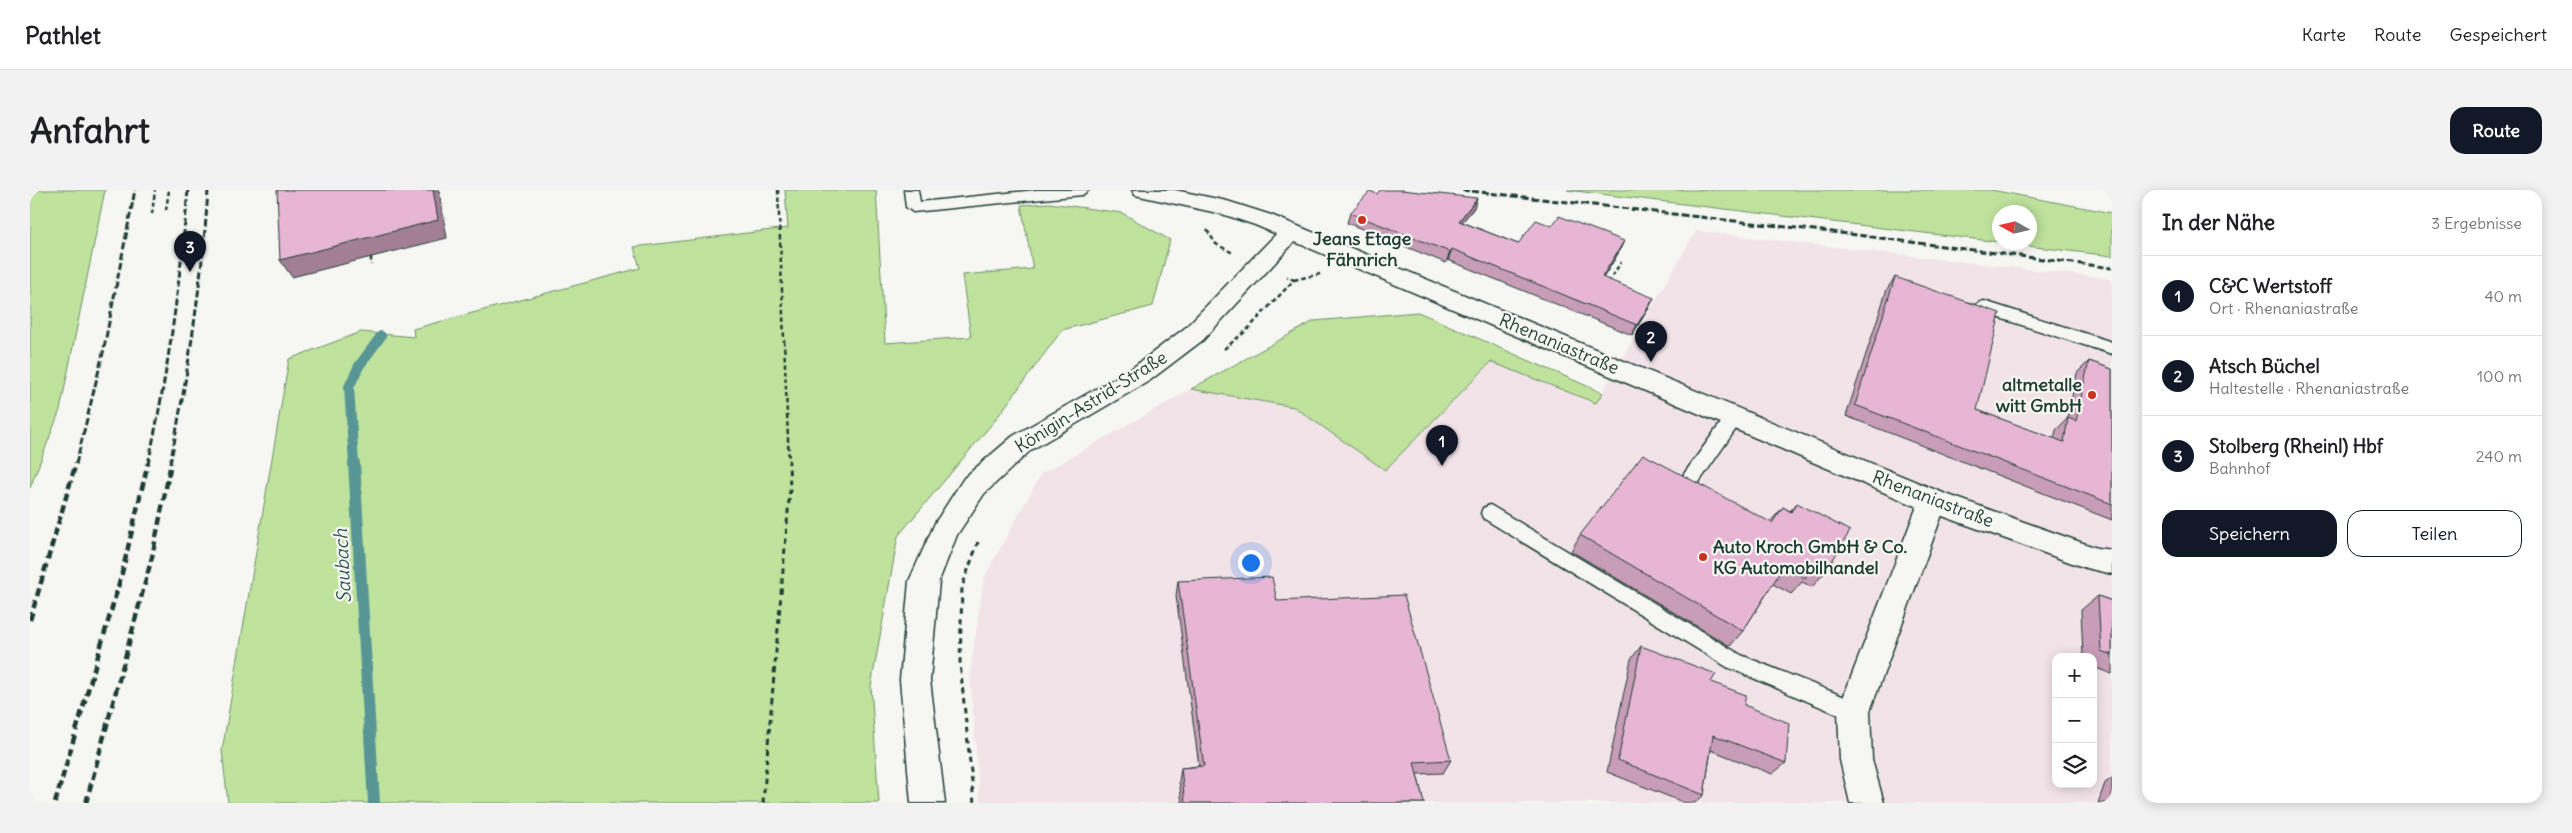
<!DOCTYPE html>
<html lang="de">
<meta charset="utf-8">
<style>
body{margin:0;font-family:Delius,sans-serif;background:#f2f2f2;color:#202124}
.controls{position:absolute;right:15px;bottom:15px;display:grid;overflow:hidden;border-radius:10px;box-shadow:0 2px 12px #0003}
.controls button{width:45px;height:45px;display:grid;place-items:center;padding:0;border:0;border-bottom:1px solid #e0e0e0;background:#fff;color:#202124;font:25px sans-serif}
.compass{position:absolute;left:1962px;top:15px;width:45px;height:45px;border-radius:50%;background:#fff;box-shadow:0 2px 12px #0003;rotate:278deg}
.you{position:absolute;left:1220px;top:372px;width:18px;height:18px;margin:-12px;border:4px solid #fff;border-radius:50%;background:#1a73e8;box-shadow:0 0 0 8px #1a73e833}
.badge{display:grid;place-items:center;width:32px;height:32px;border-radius:50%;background:#111827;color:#fff;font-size:16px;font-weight:700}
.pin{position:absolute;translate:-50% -41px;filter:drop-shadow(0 1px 2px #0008)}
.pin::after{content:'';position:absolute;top:26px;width:18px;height:15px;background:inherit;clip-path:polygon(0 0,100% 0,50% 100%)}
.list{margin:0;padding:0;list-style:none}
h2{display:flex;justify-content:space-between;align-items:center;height:65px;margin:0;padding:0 20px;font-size:21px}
h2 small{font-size:16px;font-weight:400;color:#757577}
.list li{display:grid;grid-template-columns:32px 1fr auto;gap:15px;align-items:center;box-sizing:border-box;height:80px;padding:0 20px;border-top:1px solid #e0e0e0}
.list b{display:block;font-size:19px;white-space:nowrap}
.list p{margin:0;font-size:16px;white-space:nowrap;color:#757577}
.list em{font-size:16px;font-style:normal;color:#757577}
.actions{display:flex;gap:10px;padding:15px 20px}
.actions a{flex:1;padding:11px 0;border:1px solid #111827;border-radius:15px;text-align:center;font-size:18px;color:#111827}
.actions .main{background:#111827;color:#fff}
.icon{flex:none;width:28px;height:28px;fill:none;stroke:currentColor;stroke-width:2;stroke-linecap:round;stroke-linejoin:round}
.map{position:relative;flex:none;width:2082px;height:613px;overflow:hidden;border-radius:15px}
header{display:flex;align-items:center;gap:30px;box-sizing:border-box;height:70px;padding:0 25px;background:#fff;border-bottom:1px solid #e0e0e0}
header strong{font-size:24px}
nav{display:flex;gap:28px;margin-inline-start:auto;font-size:18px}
.intro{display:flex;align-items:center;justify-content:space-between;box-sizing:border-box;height:120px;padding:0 30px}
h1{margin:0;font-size:35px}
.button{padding:12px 22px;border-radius:15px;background:#111827;color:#fff;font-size:18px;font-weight:700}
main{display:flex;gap:30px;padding:0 30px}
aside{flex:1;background:#fff;border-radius:15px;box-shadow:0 2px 12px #0003}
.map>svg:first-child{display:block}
.built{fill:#f2e3e9;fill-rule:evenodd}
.green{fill:#bfe39d;stroke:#6f9068}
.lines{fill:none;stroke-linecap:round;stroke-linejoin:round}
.stream-far1{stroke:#599696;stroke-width:10}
.stream{stroke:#599696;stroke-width:12}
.lane-casing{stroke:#1f3d34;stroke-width:3}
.street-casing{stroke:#1f3d34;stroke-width:3}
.secondary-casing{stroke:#1f3d34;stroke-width:3}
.path-far1{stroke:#1f3d34;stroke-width:2.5;stroke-dasharray:4.5 3;stroke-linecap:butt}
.path{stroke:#1f3d34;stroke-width:3;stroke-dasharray:5.5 4.5;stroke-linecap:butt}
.lane{fill:#f6f6f2;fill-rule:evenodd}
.street{fill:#f6f6f2;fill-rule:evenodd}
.secondary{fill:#f6f6f2;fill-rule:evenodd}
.rail-far1{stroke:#1f3d34;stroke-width:3;stroke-dasharray:7 3;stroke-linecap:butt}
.rail{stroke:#1f3d34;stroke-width:4.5;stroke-dasharray:8 4.5;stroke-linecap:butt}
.wall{fill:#c89db7;stroke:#1f3d34}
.shaded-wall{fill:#a27f95;stroke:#1f3d34}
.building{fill:#e8b6d5;stroke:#1f3d34}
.poi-dot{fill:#c8321e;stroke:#f6f6f2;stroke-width:2}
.labels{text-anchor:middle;stroke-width:4.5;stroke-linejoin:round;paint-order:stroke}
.poi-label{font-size:18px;font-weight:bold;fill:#1f3d34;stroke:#f6f6f2}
.street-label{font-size:18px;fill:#1f3d34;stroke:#f6f6f2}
.water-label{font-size:19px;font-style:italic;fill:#325b55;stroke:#f6f6f2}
</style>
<header>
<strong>Pathlet</strong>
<nav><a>Karte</a><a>Route</a><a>Gespeichert</a></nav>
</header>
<div class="intro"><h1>Anfahrt</h1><a class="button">Route</a></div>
<main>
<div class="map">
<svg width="2082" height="613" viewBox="0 0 2082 613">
<rect width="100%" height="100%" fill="#f6f6f2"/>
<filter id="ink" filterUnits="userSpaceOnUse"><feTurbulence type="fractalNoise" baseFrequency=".02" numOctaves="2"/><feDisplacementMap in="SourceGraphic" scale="10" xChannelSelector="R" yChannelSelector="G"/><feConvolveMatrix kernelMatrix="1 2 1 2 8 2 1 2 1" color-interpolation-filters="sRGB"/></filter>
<g filter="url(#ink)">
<!-- built -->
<path class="built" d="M1666,41L2082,89V613H950L940,483L954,388L1011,284L1161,199L1264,217L1355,280L1461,172L1566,213ZM2026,467H2063V594H2026Z"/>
<!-- green -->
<g class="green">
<path d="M0,0H75L30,220L0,298Z"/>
<path d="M755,0H846L855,153L941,147L932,85L1003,79L991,15L1019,13L1092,23L1140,50L1123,116L1032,140L966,229L868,346L841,496L849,613H198L192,561L259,169L331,142L384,147L383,139L610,78L604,57L758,38Z"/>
<path d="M1537,0H1961L2082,23V66L1972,53L2000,52V22H1970L1969,52Z"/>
<path d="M1388,122L1573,203L1566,213L1461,172L1355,280L1264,217L1161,199L1284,131Z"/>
</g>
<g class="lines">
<!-- stream-far1 -->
<path class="stream-far1" d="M324,274L319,197L329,176L351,146"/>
<!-- stream -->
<path class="stream" d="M324,273L344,613"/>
<!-- lane casing -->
<g class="lane-casing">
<g id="lane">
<path d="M874,0H888L890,12L1006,0H1059L1052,5L883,22L876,17Z"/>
<path d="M1954,111L2082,152V164L1948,121L1946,117L1948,113Z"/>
<path d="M1704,221L1710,223L1713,228L1710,233L1665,298L1658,300L1651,298L1649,293L1651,288L1698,223Z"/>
<path d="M1460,315L1711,465L1832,514L1835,521L1832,528L1824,531L1697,477L1453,328L1451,323L1453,318Z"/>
</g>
</g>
<!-- street casing -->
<g class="street-casing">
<g id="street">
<path d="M1261,35L1269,37L1272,42L1269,47L1173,150L1119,191L1001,260L954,304L927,345L909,391L900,490L915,613H881L870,490L879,391L905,333L934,288L983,246L1101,179L1155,138L1253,37Z"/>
<path d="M1903,300L1913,303L1917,311L1840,521L1842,570L1854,613H1820L1810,570L1808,521L1889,311L1893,303Z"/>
</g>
</g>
<!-- secondary casing -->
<g class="secondary-casing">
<path id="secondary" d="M1102,0H1145L1197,11L1241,25L1913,303L2067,358L2082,360V384L2056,378L1893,319L1225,35L1192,24L1105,5Z"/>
</g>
<!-- path-far1 -->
<g class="path-far1">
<path d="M748,0L759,274"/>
<path d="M136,20L139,0"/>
<path d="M122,24L125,0"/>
<path d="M1177,40L1186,54L1203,63"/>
<path d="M341,67V75"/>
<path d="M1264,90L1290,84"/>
<path d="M1578,93L1591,72"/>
<path d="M1194,159L1217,140L1264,90L1257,87"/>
</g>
<!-- path -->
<g class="path">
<path d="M733,613L760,299L759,273"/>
<path d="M944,613L930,473L932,397L948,352"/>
</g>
<!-- lane -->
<use href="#lane" class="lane"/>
<!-- street -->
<use href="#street" class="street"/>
<!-- secondary -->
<use href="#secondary" class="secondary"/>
<!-- rail-far1 -->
<g class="rail-far1">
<path d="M1432,0L1819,44L2082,78"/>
<path d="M46,274L73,163L105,0"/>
<path d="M118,274C138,183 150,93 158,0"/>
<path d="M140,274C158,183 172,93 178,0"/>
</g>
<!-- rail -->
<g class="rail">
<path d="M0,430L46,273"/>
<path d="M25,613L91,387L118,273"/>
<path d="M56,613L122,367L141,273"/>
</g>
</g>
<!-- wall -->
<g class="wall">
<path d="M1347,4L1444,18L1432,32L1488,54L1589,62L1573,88L1619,118L1602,145L1418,70L1416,73L1317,33L1320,23Z"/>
<path d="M1865,87L1947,220L2024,249L2026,240L2037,229L2047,183L2059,171L2082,179V330L1816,226L1857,99Z"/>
<path d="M1767,313L1796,381L1782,397L1772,392L1761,404L1743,394L1713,441L1700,456L1541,361L1550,345L1740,332L1753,317L1760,321Z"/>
<path d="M1148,391L1247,411L1421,570L1413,583L1387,584L1394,613H1152L1149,591L1151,578L1169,576L1146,406Z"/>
<path d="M2068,406L2082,411V484L2063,477V467H2053L2051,420Z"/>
<path d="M1611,456L1681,492L1714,515L1756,573L1742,584L1681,560L1674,605L1665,613H1655L1577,582L1601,469Z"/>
<path d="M2082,588V613H2068L2075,593Z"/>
</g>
<!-- shaded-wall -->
<g class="shaded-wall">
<path d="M403,0H409L417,48L262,87L250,70Z"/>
<path d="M1447,8L1444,18L1425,41L1429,31Z"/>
<path d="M1594,51L1589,62L1567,98L1572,87Z"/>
<path d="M1422,59L1418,70L1416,73L1420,62Z"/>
<path d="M1624,108L1619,118L1602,145L1607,135Z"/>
</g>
<!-- building -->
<g class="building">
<path d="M247,0H403L408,30L250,70Z"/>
<path d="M1350,0H1371L1447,8L1429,31L1488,54L1506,30L1522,36L1529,26L1594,51L1572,87L1624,108L1607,135L1422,59L1420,62L1320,23L1340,1L1347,4Z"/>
<path d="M1865,87L1970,123L1947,220L2034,252L2038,228L2046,231L2059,171L2082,179V314L1825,215Z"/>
<path d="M1613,264L1742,333L1753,317L1761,322L1767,313L1820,341L1796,381L1783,374L1775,388L1754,376L1713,441L1550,345Z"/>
<path d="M1242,387L1247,411L1374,405L1421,570L1384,572L1394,613H1155L1151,578L1174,576L1148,391Z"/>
<path d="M2068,406L2082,411V465L2071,461Z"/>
<path d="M1611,456L1686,484L1681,492L1716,505L1714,515L1759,533L1756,573L1683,545L1674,605L1588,570Z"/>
</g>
</g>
<!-- markers -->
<g class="poi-dot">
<circle cx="1332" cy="30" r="5"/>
<circle cx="2062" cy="205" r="5"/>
<circle cx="1673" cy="367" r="5"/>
</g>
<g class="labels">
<!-- poi labels -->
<g class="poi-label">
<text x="1332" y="55">Jeans Etage<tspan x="1332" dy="21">Fähnrich</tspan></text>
<text x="2052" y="201" text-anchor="end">altmetalle<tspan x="2052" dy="21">witt GmbH</tspan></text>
<text x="1683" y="363" text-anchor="start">Auto Kroch GmbH &amp; Co.<tspan x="1683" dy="21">KG Automobilhandel</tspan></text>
</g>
<!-- street labels -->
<g class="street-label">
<text transform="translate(1529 154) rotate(23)" y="6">Rhenaniastraße</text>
<text transform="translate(1061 212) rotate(-32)" y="6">Königin-Astrid-Straße</text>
<text transform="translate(1903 309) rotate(21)" y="6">Rhenaniastraße</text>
</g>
<!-- water labels -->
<g class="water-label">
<text transform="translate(312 376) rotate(-93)" y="7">Saubach</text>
</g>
</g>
</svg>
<div class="controls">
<button>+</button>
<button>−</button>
<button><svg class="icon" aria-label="layers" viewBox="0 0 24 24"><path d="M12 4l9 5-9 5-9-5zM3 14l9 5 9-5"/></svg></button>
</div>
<svg class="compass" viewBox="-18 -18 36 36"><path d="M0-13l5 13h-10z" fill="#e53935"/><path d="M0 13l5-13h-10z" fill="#757577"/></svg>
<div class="you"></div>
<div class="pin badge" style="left:1412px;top:276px">1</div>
<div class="pin badge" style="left:1621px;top:172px">2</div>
<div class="pin badge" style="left:160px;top:82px">3</div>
</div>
<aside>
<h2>In der Nähe<small>3 Ergebnisse</small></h2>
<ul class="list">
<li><span class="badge">1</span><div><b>C&amp;C Wertstoff</b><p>Ort · Rhenaniastraße</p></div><em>40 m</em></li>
<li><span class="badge">2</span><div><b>Atsch Büchel</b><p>Haltestelle · Rhenaniastraße</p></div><em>100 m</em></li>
<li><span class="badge">3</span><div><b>Stolberg (Rheinl) Hbf</b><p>Bahnhof</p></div><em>240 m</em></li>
</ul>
<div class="actions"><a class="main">Speichern</a><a>Teilen</a></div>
</aside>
</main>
